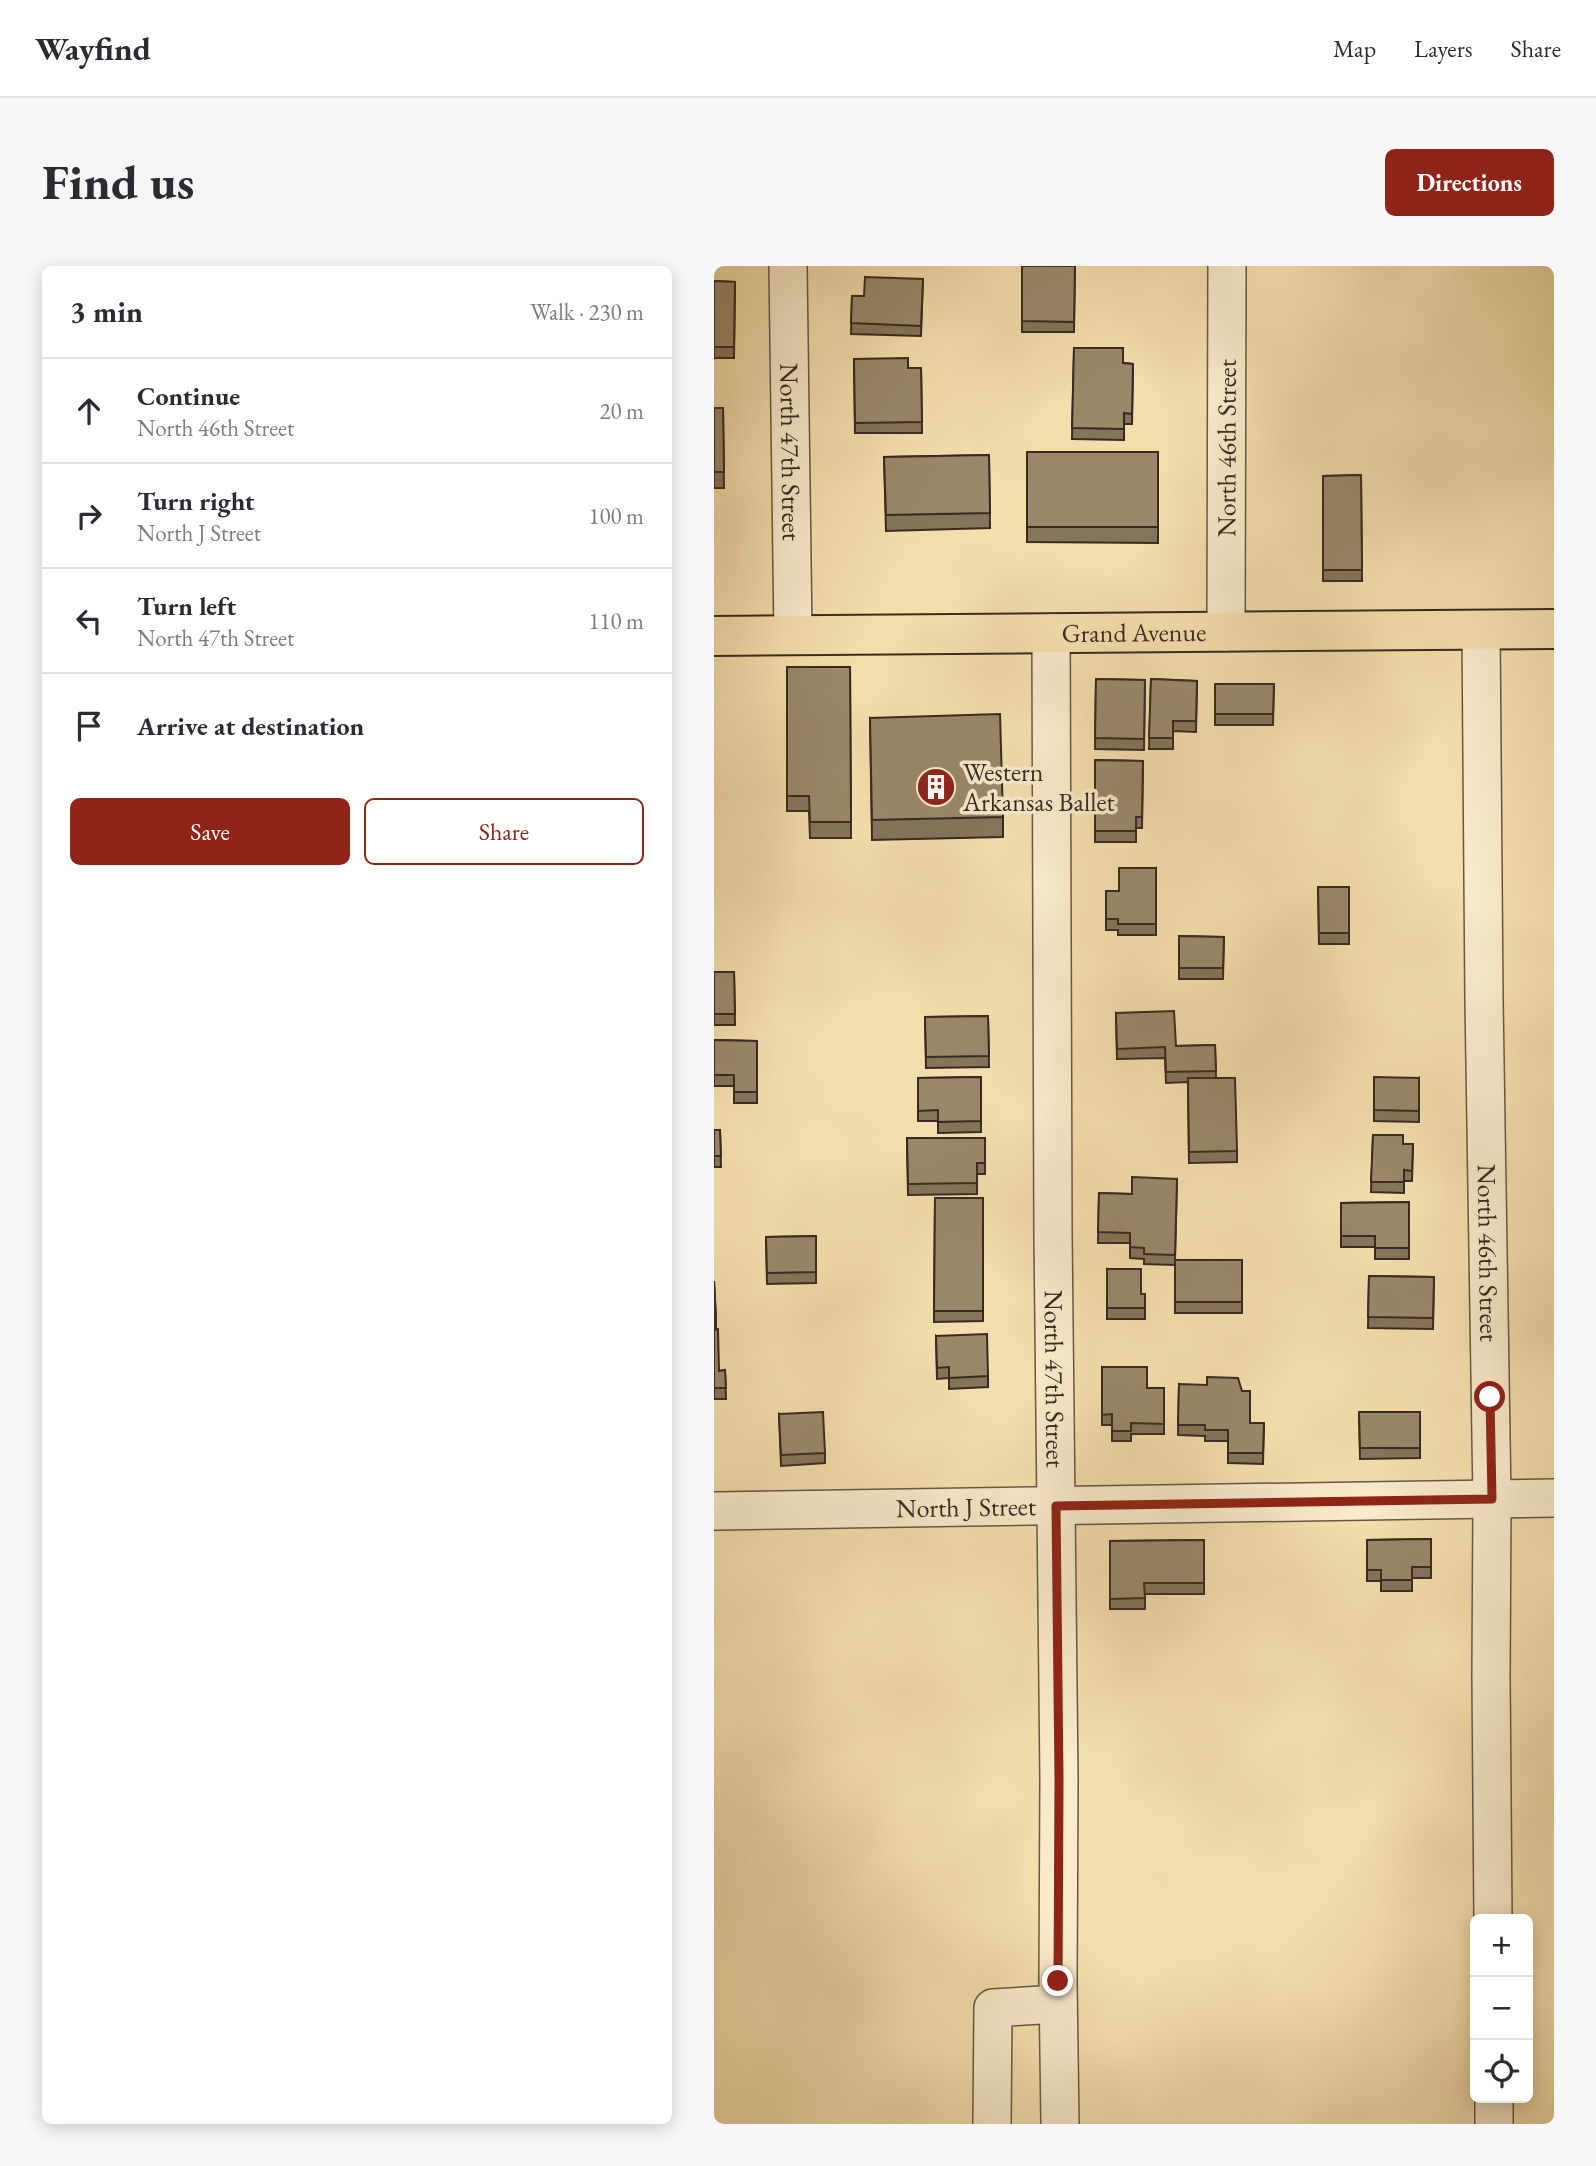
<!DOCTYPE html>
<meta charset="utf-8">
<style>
body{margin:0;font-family:"EB Garamond",serif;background:#f7f7f7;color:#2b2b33}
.controls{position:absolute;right:21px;bottom:21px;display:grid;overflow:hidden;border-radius:10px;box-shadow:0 4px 18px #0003}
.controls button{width:63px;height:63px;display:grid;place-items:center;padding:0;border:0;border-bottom:2px solid #e1e1e2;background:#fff;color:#2b2b33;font:35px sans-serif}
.stop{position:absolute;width:21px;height:21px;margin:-16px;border:5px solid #8f2418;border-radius:50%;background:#fff}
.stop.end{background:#8f2418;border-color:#fff;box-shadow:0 2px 7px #0008}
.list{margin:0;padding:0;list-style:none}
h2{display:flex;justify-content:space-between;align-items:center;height:91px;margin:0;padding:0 28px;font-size:30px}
h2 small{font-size:23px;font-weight:400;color:#7c7c81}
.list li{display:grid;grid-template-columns:46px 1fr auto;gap:21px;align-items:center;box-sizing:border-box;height:105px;padding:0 28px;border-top:2px solid #e1e1e2}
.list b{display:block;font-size:26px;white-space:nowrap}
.list p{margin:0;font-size:23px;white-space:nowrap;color:#7c7c81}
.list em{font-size:23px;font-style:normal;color:#7c7c81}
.actions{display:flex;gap:14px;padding:21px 28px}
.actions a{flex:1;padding:16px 0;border:2px solid #8f2418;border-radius:10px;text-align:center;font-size:24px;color:#8f2418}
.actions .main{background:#8f2418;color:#fff}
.icon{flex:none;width:38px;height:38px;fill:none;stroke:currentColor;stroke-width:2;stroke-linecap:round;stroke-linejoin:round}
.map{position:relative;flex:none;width:840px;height:1858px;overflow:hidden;border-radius:10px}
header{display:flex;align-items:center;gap:42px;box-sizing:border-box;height:98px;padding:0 35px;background:#fff;border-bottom:2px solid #e1e1e2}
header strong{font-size:33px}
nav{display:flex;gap:38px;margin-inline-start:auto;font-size:24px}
.intro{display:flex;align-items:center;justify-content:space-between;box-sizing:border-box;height:168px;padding:0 42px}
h1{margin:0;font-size:49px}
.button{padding:18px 32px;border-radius:10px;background:#8f2418;color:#fff;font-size:24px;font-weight:700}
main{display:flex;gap:42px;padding:0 42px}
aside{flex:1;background:#fff;border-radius:10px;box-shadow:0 4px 18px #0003}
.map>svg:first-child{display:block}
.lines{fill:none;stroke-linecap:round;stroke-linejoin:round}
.minor-casing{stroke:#675745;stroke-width:40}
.major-casing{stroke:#382a22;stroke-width:42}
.minor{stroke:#f8eaca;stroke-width:37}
.major{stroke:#f4dead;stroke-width:38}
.wall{fill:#84755b;stroke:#382a22;stroke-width:2}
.building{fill:#9a886a;stroke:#382a22;stroke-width:2}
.route{stroke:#8f2418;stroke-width:9}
.labels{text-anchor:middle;stroke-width:7;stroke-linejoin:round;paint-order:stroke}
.street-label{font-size:26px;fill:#382a22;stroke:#f8eaca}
.poi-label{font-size:26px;fill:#382a22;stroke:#f8eaca;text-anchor:start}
</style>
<header>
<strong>Wayfind</strong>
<nav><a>Map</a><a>Layers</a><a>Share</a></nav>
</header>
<div class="intro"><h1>Find us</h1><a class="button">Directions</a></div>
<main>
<aside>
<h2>3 min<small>Walk · 230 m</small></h2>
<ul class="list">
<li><svg class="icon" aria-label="ahead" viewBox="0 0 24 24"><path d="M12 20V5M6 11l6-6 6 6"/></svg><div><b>Continue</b><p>North 46th Street</p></div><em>20 m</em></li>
<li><svg class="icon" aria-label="right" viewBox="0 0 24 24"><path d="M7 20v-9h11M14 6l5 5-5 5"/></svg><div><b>Turn right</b><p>North J Street</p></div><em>100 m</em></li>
<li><svg class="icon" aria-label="left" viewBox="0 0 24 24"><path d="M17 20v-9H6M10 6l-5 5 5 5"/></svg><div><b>Turn left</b><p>North 47th Street</p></div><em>110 m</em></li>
<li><svg class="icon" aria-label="arrive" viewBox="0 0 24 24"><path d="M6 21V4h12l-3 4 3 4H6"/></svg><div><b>Arrive at destination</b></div></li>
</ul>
<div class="actions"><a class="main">Save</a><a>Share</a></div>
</aside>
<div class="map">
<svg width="840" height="1858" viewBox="0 0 840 1858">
<rect width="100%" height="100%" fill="#f4dead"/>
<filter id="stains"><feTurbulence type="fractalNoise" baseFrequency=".00286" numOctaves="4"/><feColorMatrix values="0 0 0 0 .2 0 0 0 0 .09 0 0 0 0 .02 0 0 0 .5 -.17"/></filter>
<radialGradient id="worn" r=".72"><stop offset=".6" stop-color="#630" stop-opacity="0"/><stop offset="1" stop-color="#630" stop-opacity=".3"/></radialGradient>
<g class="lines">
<!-- minor casing -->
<g class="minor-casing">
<g id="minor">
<path id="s1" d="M74,0L79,369"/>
<path id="s2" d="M767,364L770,734L778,1233L777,1410L779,1653"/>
<path id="s3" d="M512,366L513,0"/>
<path id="s4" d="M337,367L339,968L345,1513L344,1715L346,1858"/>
<path id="s5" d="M0,1245L840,1232"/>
<path d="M780,1832V1858"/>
<path d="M278,1858L279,1742L344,1738"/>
</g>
</g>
<!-- major casing -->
<g class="major-casing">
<g id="major">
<path id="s6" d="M0,370L840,363"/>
</g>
</g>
<!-- minor -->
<use href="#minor" class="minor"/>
<!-- major -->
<use href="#major" class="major"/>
</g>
<!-- wall -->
<g class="wall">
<path d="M308,0H361L360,66H308Z"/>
<path d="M209,13L207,70L137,68L138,30H150Z"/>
<path d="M0,15L21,16L20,92H0Z"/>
<path d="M360,82L409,97L419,98L418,158H410V174L358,173Z"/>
<path d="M140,93L194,102H207L208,167H141Z"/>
<path d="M0,142H9L10,222H0Z"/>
<path d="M313,186H444V277L313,276Z"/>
<path d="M275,189L276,262L172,265L170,191Z"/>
<path d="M647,209L648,315H609V210Z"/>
<path d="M73,401H136L137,572H96L95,545H73Z"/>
<path d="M382,413L431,414L430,484L381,483Z"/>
<path d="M437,413L483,415L482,466L459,465V483H435Z"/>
<path d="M501,418H560L559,459H501Z"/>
<path d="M156,452L289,551V571L158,574Z"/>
<path d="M381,494L429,495L428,562H422V576H381Z"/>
<path d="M442,602V669H404V664H392V625H405Z"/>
<path d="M604,621H635V678H605Z"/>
<path d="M465,670L510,671L509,713H465Z"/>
<path d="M0,706H20L21,759H0Z"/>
<path d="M402,747L462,780L501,779L502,812L523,885V896L475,897L474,816L452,817L451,792L403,793Z"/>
<path d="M274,750L275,801L212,802L211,751Z"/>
<path d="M0,774L43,775V837H20V820H0Z"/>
<path d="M267,811V866L224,867V855H204V812Z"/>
<path d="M705,812V856L660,855V844Z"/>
<path d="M0,864H6L7,901H0Z"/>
<path d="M659,869L689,878H699L698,915H690V927L657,926Z"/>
<path d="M193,872H271V908H263V928L194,929Z"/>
<path d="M463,913L461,994H528V1047H461V999L430,998V993L416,992V977H384L385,927L418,928Z"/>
<path d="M221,932H269V1055L220,1056Z"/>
<path d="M695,936V993H661V981H627V937Z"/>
<path d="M102,970V1017L53,1018L52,971Z"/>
<path d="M393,1003L427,1028H431V1053H393Z"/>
<path d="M655,1010L720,1011L719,1063L654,1062Z"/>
<path d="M0,1015L2,1053V1063H0Z"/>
<path d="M0,1064L5,1105L11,1104L12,1133H0Z"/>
<path d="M222,1070L274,1110V1121L235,1123V1112L223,1113Z"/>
<path d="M388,1101L433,1122H450V1168H417V1175H398V1159H388Z"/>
<path d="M465,1118L536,1157H550L549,1198L514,1197V1175H491V1170L464,1169Z"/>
<path d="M645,1146H706V1192L646,1193Z"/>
<path d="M65,1148L111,1187V1197L67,1200Z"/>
<path d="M717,1273V1312H698V1325H667V1315H653V1274Z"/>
<path d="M490,1274V1328H431V1343H396V1275Z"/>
</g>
<!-- building -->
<g class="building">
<path d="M308,0H361L360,56L308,55Z"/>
<path d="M151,11L209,13L207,60L137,57L138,30H150Z"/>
<path d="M0,15L21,16L20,81H0Z"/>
<path d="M360,82H409V97L419,98L418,148L410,147V163L358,162Z"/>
<path d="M194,92V102H207L208,156L141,157L140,93Z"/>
<path d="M0,142H9L10,206H0Z"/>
<rect x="313" y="186" width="131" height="75"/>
<path d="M275,189L276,247L172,249L170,191Z"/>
<path d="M647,209L648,304H609V210Z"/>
<path d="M73,401H136L137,556H96L95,530H73Z"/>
<path d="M382,413L431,414L430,473L381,472Z"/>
<path d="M437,413L483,415L482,455H459V472H435Z"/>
<path d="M501,418H560L559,448H501Z"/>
<path d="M286,448L289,551L158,554L156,452Z"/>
<path d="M381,494L429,495L428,551H422V565H381Z"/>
<path d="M405,602H442V658H404V653H392V625H405Z"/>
<path d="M604,621H635V667H605Z"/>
<path d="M465,670L510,671L509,702H465Z"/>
<path d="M0,706H20L21,748H0Z"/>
<path d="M460,745L462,780L501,779L502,805L452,806L451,781L403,783L402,747Z"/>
<path d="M274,750L275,790L212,791L211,751Z"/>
<path d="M0,774L43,775V826H20V809H0Z"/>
<path d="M267,811V855L224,856V844L204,845V812Z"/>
<path d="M660,811L705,812V845L660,844Z"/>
<path d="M474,812H521L523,885L475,886Z"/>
<path d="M0,864H6L7,890H0Z"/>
<path d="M659,869H689V878H699L698,905L690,904V916H657Z"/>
<path d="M193,872H271V897H263V917L194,918Z"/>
<path d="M418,911L463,913L461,989L430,988V982L416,981V967L384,966L385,927L418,928Z"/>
<path d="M221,932H269V1045H220Z"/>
<path d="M695,936V982H661V970H627V937Z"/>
<path d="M102,970V1006L53,1007L52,971Z"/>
<rect x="461" y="994" width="67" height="42"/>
<path d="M393,1003H427V1028H431V1042H393Z"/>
<path d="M655,1010L720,1011L719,1052L654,1051Z"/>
<path d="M0,1015L2,1053H0Z"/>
<path d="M4,1063L5,1105L11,1104L12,1122H0V1064Z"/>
<path d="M273,1068L274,1110L235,1112V1101L223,1102L222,1070Z"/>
<path d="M388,1101H433V1122H450V1158L417,1157V1165H398V1148L388,1149Z"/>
<path d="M493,1111L524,1112L528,1125H536V1157H550L549,1187H514V1164H491V1159H464L465,1118L493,1119Z"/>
<path d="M109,1146L111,1187L67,1189L65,1148Z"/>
<path d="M645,1146H706V1182H646Z"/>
<path d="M717,1273V1301H698V1314H667V1304H653V1274Z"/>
<path d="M490,1274V1317H430L431,1332L396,1333V1275Z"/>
</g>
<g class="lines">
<!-- route -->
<path class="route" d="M344,1715L345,1513L342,1240L778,1233L776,1131"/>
</g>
<!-- icons -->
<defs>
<g id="building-disc" transform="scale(2.0125)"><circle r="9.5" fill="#8f2418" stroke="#f8eaca"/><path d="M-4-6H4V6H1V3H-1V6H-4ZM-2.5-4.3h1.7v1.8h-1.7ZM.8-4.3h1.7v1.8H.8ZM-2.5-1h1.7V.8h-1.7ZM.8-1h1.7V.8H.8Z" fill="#fff"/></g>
</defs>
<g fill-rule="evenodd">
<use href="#building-disc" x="222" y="521"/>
</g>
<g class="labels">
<!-- street labels -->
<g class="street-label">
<text dy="9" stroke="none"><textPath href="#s3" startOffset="184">North 46th Street</textPath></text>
<text dy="9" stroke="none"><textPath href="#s1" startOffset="186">North 47th Street</textPath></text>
<text dy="9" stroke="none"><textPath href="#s6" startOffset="420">Grand Avenue</textPath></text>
<text dy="9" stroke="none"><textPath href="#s2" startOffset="623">North 46th Street</textPath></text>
<text dy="9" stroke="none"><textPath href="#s4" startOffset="746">North 47th Street</textPath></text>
<text dy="9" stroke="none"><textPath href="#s5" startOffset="252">North J Street</textPath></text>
</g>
<!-- poi labels -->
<g class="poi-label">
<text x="249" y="515">Western<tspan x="249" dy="30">Arkansas Ballet</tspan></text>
</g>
</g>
<rect width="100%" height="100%" filter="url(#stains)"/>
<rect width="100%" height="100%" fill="url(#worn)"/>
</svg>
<div class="controls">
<button>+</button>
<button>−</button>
<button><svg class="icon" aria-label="locate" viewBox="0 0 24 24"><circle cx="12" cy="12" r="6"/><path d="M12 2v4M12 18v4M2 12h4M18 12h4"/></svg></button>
</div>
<div class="stop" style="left:776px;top:1131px"></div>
<div class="stop end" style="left:344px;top:1715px"></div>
</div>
</main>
